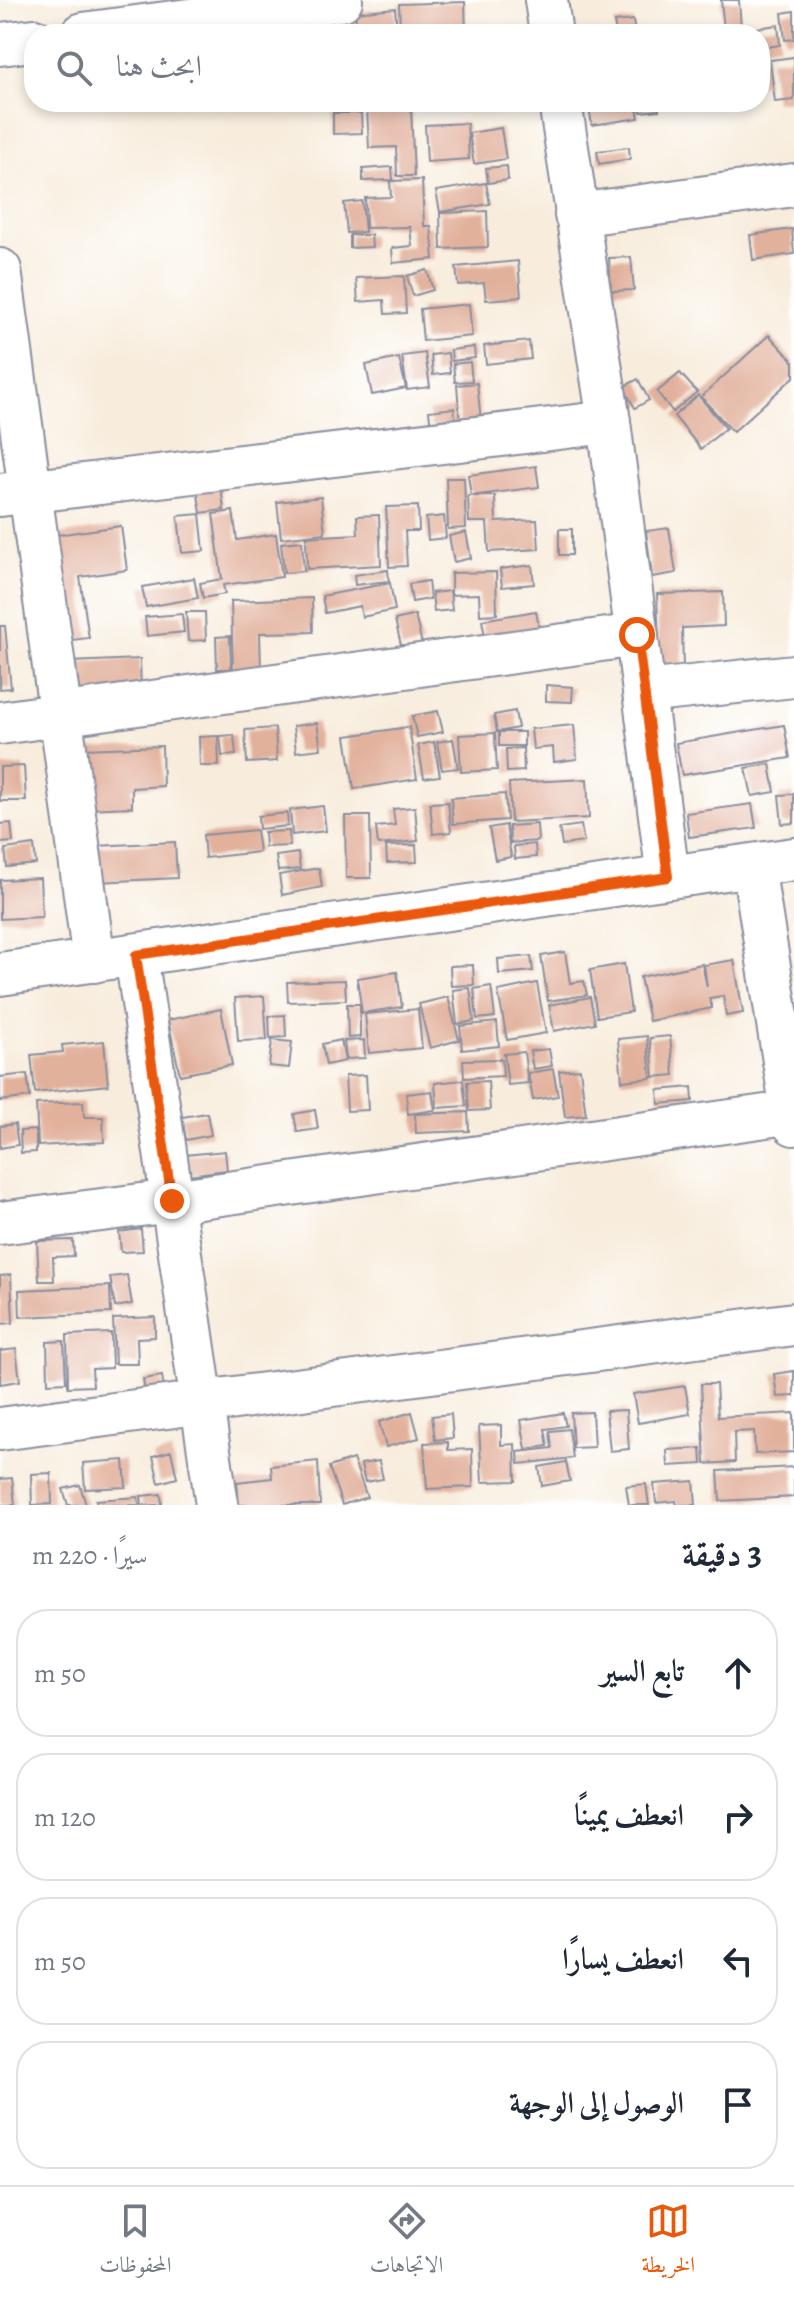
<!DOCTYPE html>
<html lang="ar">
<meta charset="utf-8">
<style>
body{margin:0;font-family:Alegreya,Amiri,serif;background:#f2f2f3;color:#1f2937;direction:rtl}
.stop{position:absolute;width:24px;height:24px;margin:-18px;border:6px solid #ea580c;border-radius:50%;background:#fff}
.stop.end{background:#ea580c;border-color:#fff;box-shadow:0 2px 8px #0008}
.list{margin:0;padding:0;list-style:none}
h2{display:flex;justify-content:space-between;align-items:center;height:104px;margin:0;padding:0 32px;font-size:34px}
h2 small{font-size:26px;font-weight:400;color:#747a83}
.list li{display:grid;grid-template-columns:52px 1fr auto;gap:24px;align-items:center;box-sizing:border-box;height:128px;margin:0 16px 16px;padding:0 16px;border:2px solid #e0e1e3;border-radius:32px}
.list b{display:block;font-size:30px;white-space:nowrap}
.list em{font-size:26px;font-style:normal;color:#747a83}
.icon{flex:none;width:44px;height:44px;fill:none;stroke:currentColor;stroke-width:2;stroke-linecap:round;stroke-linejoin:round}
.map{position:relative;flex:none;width:794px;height:1505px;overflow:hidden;direction:ltr}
.search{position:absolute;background:#fff;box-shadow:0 4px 12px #0003;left:24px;right:24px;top:24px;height:88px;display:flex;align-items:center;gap:20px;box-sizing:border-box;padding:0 28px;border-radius:32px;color:#747a83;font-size:30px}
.sheet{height:680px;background:#fff}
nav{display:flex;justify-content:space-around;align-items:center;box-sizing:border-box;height:112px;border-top:2px solid #e0e1e3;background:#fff;font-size:22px;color:#747a83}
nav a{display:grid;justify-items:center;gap:4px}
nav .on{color:#ea580c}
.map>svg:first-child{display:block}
.building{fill:#e2b19c}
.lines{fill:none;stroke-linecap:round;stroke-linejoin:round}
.minor-casing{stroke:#8a8e9e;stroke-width:46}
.minor{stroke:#fff;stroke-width:42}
.route{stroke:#ea580c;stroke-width:10}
</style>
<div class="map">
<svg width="794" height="1505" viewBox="0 0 794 1505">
<rect width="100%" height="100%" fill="#fff"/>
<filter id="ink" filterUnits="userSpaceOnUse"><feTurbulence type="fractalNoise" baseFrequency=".0125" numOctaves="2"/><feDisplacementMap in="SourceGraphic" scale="16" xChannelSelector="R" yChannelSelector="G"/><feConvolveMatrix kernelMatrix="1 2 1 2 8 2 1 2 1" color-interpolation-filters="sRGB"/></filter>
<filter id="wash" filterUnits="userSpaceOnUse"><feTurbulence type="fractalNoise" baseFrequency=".006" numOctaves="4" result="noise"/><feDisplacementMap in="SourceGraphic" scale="32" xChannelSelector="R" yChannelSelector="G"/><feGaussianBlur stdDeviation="1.8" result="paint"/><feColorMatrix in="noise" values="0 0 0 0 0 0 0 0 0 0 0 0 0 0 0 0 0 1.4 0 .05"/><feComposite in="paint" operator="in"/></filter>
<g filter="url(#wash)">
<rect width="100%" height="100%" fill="#f8eddd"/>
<g id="blocks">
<!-- building -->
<g class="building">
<path d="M721,0H739L741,28L724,30Z"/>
<path d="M465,2L466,34H438V26L400,27L399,4Z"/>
<path d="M395,8L397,30L357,34L355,12Z"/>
<path d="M794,11V39L785,40L782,13Z"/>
<path d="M633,20L635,34H616L614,22Z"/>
<path d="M778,25L780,45L760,48V34H734V31Z"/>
<path d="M794,57V100L775,102L770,60Z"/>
<path d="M764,63L767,84L760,85V64Z"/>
<path d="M414,102H439V107L415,108Z"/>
<path d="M588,102H636L639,118L592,125Z"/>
<path d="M639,102H658L659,110L641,112Z"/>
<path d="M411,107L414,176H397L396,147L369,148L367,109Z"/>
<path d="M333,113H361L362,133L333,134Z"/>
<path d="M467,123L469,159L427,162L425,125Z"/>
<path d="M501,128L506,159L474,164L469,133Z"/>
<path d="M629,147L630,159L599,164L597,151Z"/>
<path d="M507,166L508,180L488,183L486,168Z"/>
<path d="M392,167L393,180L363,181V169Z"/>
<path d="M422,180L424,226H431L434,259L393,263L392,248L412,246L410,227L366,228L365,198L391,197L390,181Z"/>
<path d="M486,183L490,204L440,212L436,191Z"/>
<path d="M362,201L365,232L347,233L344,203Z"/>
<path d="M487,211L488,247L441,249L440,213Z"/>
<path d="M792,229L794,254L753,260L750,235Z"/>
<path d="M350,235H371L372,247L350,248Z"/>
<path d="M631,257L634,290L611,291L609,258Z"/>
<path d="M518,261L521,297L486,300L484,283L458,285L456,267Z"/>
<path d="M427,270L433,290L413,296L407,276Z"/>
<path d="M404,276L406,313L385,314L384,300L358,302L356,278Z"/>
<path d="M469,304L472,336L423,341L420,309Z"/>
<path d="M769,335L794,362V377L733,432L701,397Z"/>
<path d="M529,341L531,359L486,364L484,346Z"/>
<path d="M474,347L475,358L452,361L451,350Z"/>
<path d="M425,353L430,387L407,390L402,356Z"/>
<path d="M448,353L450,373L433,375L431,355Z"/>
<path d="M399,358L406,388L372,395L366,365Z"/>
<path d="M470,362L472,381L455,382L453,364Z"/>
<path d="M680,373L697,392L673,412L657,392Z"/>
<path d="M638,379L649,400L635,408L623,387Z"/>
<path d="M477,383L481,421L460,422L457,385Z"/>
<path d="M698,395L726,428L701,449L674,416Z"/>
<path d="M454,408L456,424L431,427L429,411Z"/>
<path d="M536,466L539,487L471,496L468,475Z"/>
<path d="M446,478H464L466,528L448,529Z"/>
<path d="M220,479L224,510L201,513L196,483Z"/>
<path d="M468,496H495L496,522L537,520L539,549L489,552L487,522H469Z"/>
<path d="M321,497L325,533L281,538L277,502Z"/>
<path d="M418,506L419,531H405L407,566L389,567L386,507Z"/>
<path d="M233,511L237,540L276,534L282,577L223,585L225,594L203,598L200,583L222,579L213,514Z"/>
<path d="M200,514L204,551L182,553L178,516Z"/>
<path d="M379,515L381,565L307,569L306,537L358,534L357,516Z"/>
<path d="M444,516L446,538L428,540L426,518Z"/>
<path d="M121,526L127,570L80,577L89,638L64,641L49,536Z"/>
<path d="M669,528L676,573L652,577L646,531Z"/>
<rect x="559" y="529" width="13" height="26"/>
<path d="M466,532L471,558L454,562L449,536Z"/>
<path d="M302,541L304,571L284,573L281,543Z"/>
<path d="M532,565L534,584L502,587L500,569Z"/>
<path d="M388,570L389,581L355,585L354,575Z"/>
<path d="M496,572L497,614L480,615L479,594L451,595V573Z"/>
<path d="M194,578L198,598L146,607L142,587Z"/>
<path d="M428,581L430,599L412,602L409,584Z"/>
<path d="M390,583L395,610L362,617L360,606L325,613L322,596Z"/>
<path d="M450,591L452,610L434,612L432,593Z"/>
<path d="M723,592L724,626L682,628L683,668L660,669L657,594Z"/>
<path d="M312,598L313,632L260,633L261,671L233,672L231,601Z"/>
<path d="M536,611L539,628L485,637L482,620Z"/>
<path d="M186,612H205L206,640L188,641Z"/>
<path d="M182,614L184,632L147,636L145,617Z"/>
<path d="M415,615L422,644L402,649L395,620Z"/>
<path d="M0,626H5L11,688L0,689Z"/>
<path d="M230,636L231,669H217L216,637Z"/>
<path d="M140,659L141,692L70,695L69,662Z"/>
<path d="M546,685L573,687L572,702L546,701Z"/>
<path d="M438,711L443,732L417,737L412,716Z"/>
<path d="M515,711L518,728L497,732L494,715Z"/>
<path d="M317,723L321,749L296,752L293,726Z"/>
<path d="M574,725L577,759L554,762L553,747L533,749L531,729Z"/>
<path d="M784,725L790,758L682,775L676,743Z"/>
<path d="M409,727L417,779L354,789L346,736Z"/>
<path d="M275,728L277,761L247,763L245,730Z"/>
<rect x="499" y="732" width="25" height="14"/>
<path d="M495,733L497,770L461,772L459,735Z"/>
<path d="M234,735L236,755L222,756L220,736Z"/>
<path d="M218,736L219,766H200L199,737Z"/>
<path d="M453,739L458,768L442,770L437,742Z"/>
<path d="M434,742L440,776L424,778L418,745Z"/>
<path d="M162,746L163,786L132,788V807L85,809L83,749Z"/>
<path d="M523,748L524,771L507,772L506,749Z"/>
<path d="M770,764L775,792L752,796L746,768Z"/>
<path d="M24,766L26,801H0V767Z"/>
<path d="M587,779L589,818L511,822L509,783Z"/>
<path d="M505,794L507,820L453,824L451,798Z"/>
<path d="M794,794V823L782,824L779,795Z"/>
<path d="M448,802L451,832L433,834L430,803Z"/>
<path d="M752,804L756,828L689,837L686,813Z"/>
<path d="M323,806L326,831L292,835L290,810Z"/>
<path d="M415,807L418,841L378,845L376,827L395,825L393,809Z"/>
<path d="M287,813L288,826L259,829L258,816Z"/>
<path d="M345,816H370L371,878H346Z"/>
<path d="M11,823L13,842L0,843V824Z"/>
<path d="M537,824L538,841L510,843L509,826Z"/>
<path d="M506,825L511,857L495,860L489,828Z"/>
<path d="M581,825L584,842L562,845L559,828Z"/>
<path d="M256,830L259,852L205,858L203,835Z"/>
<path d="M289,831L290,846L265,847L264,832Z"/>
<path d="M175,842L177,878L97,882L95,846Z"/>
<path d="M535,844L536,857L515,859L514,846Z"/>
<path d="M34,845L36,864L7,867L5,849Z"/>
<path d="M416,845L417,862L387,863L386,846Z"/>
<path d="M298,853L300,869L278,871L276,856Z"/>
<path d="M319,868L322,887L282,895L279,875Z"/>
<path d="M40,878L42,917L0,919V880Z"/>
<path d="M565,952L570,983L584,981L587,995L548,1001L541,956Z"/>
<path d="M531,956L533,971L499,974L498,959Z"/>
<path d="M734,960L743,1013L726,1016L723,996L709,998L712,1008L649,1021L640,977L702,964L707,987L704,965Z"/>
<path d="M624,964L631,1012L597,1017L590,970Z"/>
<path d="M473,965L474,985L451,986L450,966Z"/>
<path d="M397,972L402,1007L362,1013L357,978Z"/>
<path d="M345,980L346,1000L288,1002L287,982Z"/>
<path d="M537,983L546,1033L507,1040L498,991Z"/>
<path d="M491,986L495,1017L477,1019L474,989Z"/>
<path d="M470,988L474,1021L457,1024L453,990Z"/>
<path d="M264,996L267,1040L238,1041L235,998Z"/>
<path d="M448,997L459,1040L430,1048L419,1004Z"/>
<path d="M590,997L595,1023L554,1031L549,1005Z"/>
<path d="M347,1004H360V1037L348,1038Z"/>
<path d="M221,1009L232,1065L180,1075L168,1020Z"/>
<path d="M418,1009L422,1048L369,1053L365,1014Z"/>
<path d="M285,1015L286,1037L270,1038L269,1016Z"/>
<path d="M497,1022L499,1046L462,1050L460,1026Z"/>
<path d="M647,1036L651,1078L622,1081L618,1039Z"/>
<path d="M670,1036L674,1075L654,1077L650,1038Z"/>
<path d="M272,1040L292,1042L289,1068L269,1066Z"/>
<path d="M341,1040L345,1061L326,1065L322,1044Z"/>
<path d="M364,1040L365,1058L346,1059L344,1041Z"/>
<path d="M104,1041L108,1085L35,1093L31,1055L63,1052L62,1045Z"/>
<path d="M549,1049L552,1066L533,1069L530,1051Z"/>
<path d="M524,1052L528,1083L508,1085L504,1054Z"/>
<path d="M502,1059L503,1076L464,1078L463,1060Z"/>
<path d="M553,1069L558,1096L533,1100L528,1073Z"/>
<path d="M580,1069L586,1115L565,1117L559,1071Z"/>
<path d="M27,1074L30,1097L0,1101V1077Z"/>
<path d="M366,1075L368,1110L347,1111L345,1076Z"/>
<path d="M463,1080L466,1106L437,1108L435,1083Z"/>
<path d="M488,1081L490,1110L469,1111L467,1082Z"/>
<path d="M692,1087L693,1101L659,1104L658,1090Z"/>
<path d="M432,1091L435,1110L408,1114L406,1094Z"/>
<path d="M83,1102L84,1117H103L104,1142L38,1146L36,1104Z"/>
<path d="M315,1110L318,1129L297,1132L294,1114Z"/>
<path d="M468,1112L469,1131L416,1133L415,1114Z"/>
<path d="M207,1113L211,1135L186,1140L182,1117Z"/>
<path d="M15,1124L18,1145L0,1148V1126Z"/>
<path d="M36,1130V1152L21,1153L20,1131Z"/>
<path d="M225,1151L227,1170L188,1175L185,1155Z"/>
<path d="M141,1229L143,1251L121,1252L119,1232Z"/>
<path d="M73,1240L74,1256L53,1257L54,1281H39L37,1241Z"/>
<path d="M11,1275L13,1323L0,1324V1276Z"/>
<path d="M127,1275L132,1304L115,1307L110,1277Z"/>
<path d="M110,1286L111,1313L20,1317L19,1290Z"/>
<path d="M155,1317V1337L137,1338L138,1364H115L113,1319Z"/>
<path d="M111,1333L112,1368L92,1369L93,1386L68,1387L67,1335Z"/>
<path d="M64,1341L66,1382L48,1383L47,1342Z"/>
<path d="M16,1349L20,1381L0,1384V1351Z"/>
<path d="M794,1371V1396L777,1397L774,1374Z"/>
<path d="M162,1376L165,1395L146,1398L143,1379Z"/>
<path d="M701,1384H716L718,1417L794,1413V1452L755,1454L754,1431L734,1432L735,1462L705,1464Z"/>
<path d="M685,1386L690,1414L638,1423L633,1394Z"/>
<path d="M626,1410L629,1449L610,1451L606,1411Z"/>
<path d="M412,1412L419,1438L386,1447L379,1422Z"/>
<path d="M592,1412L594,1447L573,1448L571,1413Z"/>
<path d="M563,1413L566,1426L545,1429L548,1446L526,1449L521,1420Z"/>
<path d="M451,1414L453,1438L435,1440L432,1416Z"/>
<path d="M501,1425V1445L515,1444L516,1481L482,1482L479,1426Z"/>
<path d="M569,1429L573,1458L519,1464L518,1452L552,1448L550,1431Z"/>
<path d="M448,1442V1450L472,1449L473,1487L427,1489L424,1443Z"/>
<path d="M701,1448L702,1464L668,1466L667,1450Z"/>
<path d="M171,1451L177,1478L159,1483L153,1456Z"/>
<path d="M353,1459L367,1497L342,1505L329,1467Z"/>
<path d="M124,1460L126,1487L85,1489L83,1463Z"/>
<path d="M318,1461L320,1505H239L237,1482L272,1478L271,1466Z"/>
<path d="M379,1461L383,1479L365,1482L361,1464Z"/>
<path d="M566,1462L570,1481L542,1486L539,1467Z"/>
<path d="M794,1467V1497L720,1501L718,1471Z"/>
<path d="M51,1473L52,1504L32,1505L31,1474Z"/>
<path d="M12,1478L15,1505H0V1479Z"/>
<path d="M694,1481L696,1505H677L676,1501L656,1503L654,1484Z"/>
<path d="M646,1484L649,1505H629L626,1486Z"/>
<path d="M80,1485L86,1505H68L63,1489Z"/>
<path d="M161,1494L162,1505H142L141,1496Z"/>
<path d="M138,1497L139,1505H97L96,1500Z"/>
</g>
</g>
</g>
<g filter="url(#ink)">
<use href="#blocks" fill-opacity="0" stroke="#8a8e9e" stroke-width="2"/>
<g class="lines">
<!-- minor casing -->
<g class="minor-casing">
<g id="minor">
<path d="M546,0L551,34"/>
<path d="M83,34L341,0"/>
<path d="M0,44L34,40"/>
<path d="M560,102L609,422L668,877"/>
<path d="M576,215L794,185"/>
<path d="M0,270L94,961"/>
<path d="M0,495L609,422"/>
<path d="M644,692L794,676"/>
<path d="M0,723L637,635"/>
<path d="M753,866L794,1124"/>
<path d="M136,955L217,1505"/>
<path d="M0,974L794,859"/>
<path d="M0,1223L172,1201L794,1112"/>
<path d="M0,1429L794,1324"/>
</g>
</g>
<!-- minor -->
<use href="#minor" class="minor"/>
</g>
</g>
<g class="lines" filter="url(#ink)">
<!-- route -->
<path class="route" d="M172,1201L136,955L668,877L637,635"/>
</g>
</svg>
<div class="stop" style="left:637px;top:635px"></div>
<div class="stop end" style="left:172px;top:1201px"></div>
<div class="search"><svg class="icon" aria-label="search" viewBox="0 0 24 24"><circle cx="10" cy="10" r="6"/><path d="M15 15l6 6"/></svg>ابحث هنا</div>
</div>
<section class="sheet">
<h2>3 دقيقة<small>سيرًا · 220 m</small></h2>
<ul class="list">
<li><svg class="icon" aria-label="ahead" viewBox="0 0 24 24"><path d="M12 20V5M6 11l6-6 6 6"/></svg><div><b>تابع السير</b></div><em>50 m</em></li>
<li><svg class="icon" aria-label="right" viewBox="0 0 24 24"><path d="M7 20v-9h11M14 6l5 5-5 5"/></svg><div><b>انعطف يمينًا</b></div><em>120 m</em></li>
<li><svg class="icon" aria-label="left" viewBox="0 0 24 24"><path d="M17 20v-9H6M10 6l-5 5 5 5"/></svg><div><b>انعطف يسارًا</b></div><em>50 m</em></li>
<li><svg class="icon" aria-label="arrive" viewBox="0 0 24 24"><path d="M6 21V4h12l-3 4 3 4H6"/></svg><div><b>الوصول إلى الوجهة</b></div></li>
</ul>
</section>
<nav>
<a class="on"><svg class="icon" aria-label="map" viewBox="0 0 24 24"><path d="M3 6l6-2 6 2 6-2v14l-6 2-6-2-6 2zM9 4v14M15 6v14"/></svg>الخريطة</a>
<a><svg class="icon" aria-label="directions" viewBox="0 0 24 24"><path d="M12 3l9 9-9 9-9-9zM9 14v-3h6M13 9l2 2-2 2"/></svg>الاتجاهات</a>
<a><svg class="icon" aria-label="saved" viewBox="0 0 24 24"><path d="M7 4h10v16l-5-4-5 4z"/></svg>المحفوظات</a>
</nav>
